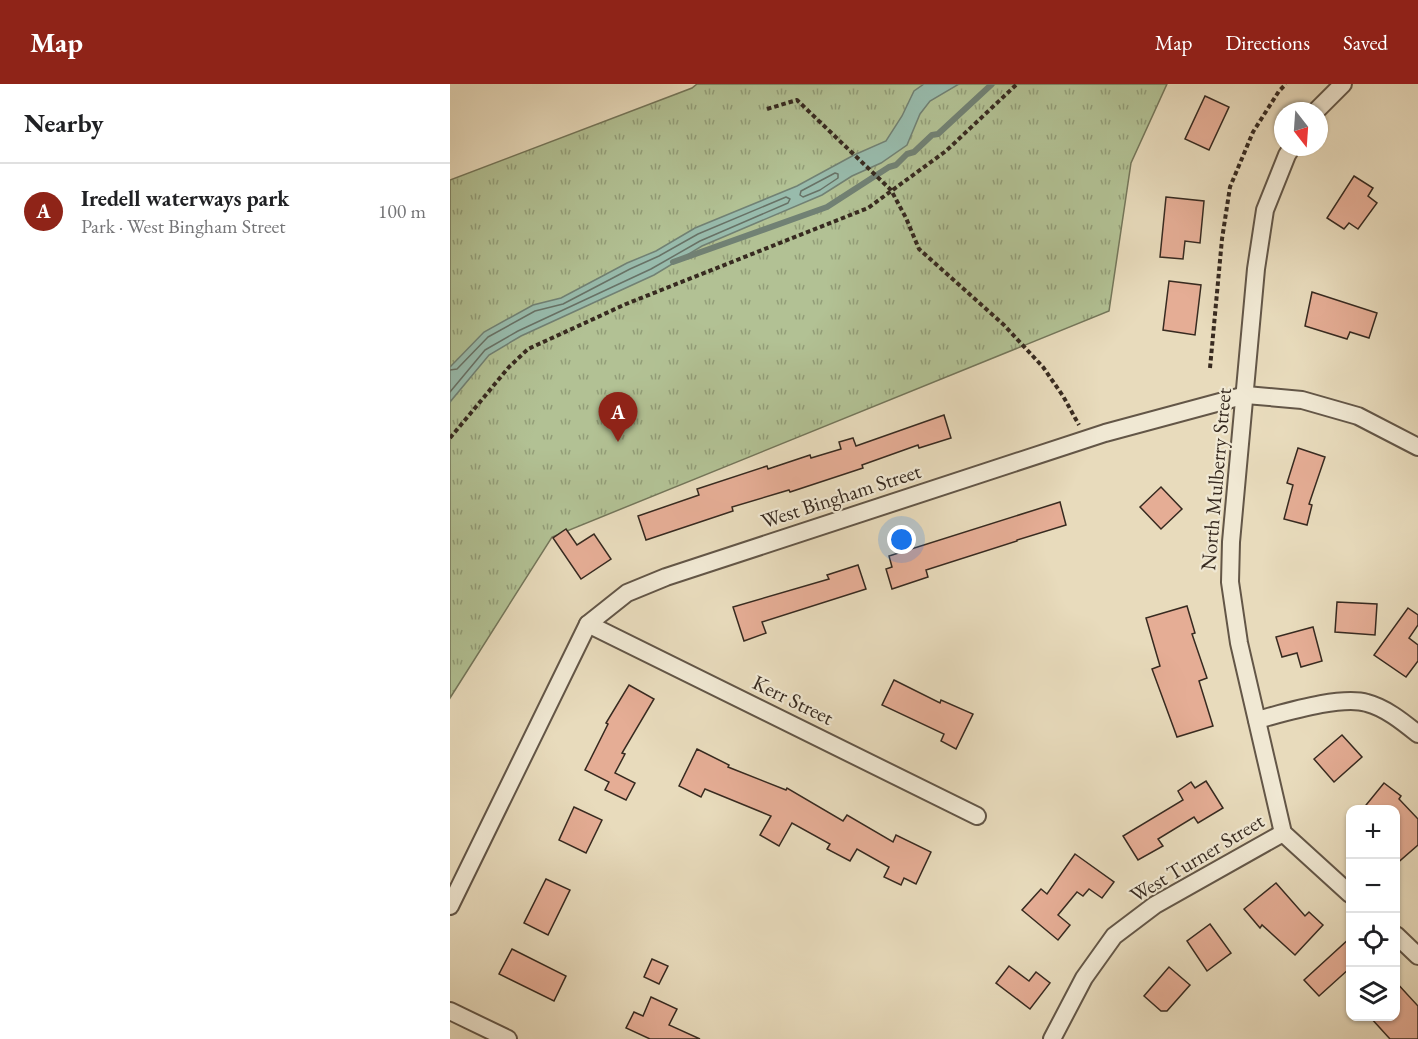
<!DOCTYPE html>
<meta charset="utf-8">
<style>
body{margin:0;font-family:"EB Garamond",serif;background:#f2f2f2;color:#202124}
.controls{position:absolute;right:18px;bottom:18px;display:grid;overflow:hidden;border-radius:12px;box-shadow:0 2px 4px #0004}
.controls button{width:54px;height:54px;display:grid;place-items:center;padding:0;border:0;border-bottom:2px solid #e0e0e0;background:#fff;color:#202124;font:30px sans-serif}
.compass{position:absolute;left:824px;top:18px;width:54px;height:54px;border-radius:50%;background:#fff;box-shadow:0 2px 4px #0004;rotate:163deg}
.you{position:absolute;left:452px;top:456px;width:21px;height:21px;margin:-15px;border:4px solid #fff;border-radius:50%;background:#1a73e8;box-shadow:0 0 0 9px #1a73e833}
.badge{display:grid;place-items:center;width:39px;height:39px;border-radius:50%;background:#8f2418;color:#fff;font-size:20px;font-weight:700}
.pin{position:absolute;translate:-50% -50px;filter:drop-shadow(0 2px 3px #0008)}
.pin::after{content:'';position:absolute;top:32px;width:21px;height:18px;background:inherit;clip-path:polygon(0 0,100% 0,50% 100%)}
.list{margin:0;padding:0;list-style:none}
h2{display:flex;justify-content:space-between;align-items:center;height:78px;margin:0;padding:0 24px;font-size:26px}
h2 small{font-size:20px;font-weight:400;color:#757577}
.list li{display:grid;grid-template-columns:39px 1fr auto;gap:18px;align-items:center;box-sizing:border-box;height:96px;padding:0 24px;border-top:2px solid #e0e0e0}
.list b{display:block;font-size:22px;white-space:nowrap}
.list p{margin:0;font-size:20px;white-space:nowrap;color:#757577}
.list em{font-size:20px;font-style:normal;color:#757577}
.icon{flex:none;width:33px;height:33px;fill:none;stroke:currentColor;stroke-width:2;stroke-linecap:round;stroke-linejoin:round}
.map{position:relative;flex:none;width:968px;height:955px;overflow:hidden}
header{display:flex;align-items:center;gap:36px;box-sizing:border-box;height:84px;padding:0 30px;background:#8f2418;color:#fff}
header strong{font-size:28px}
nav{display:flex;gap:33px;margin-inline-start:auto;font-size:21px}
main{display:flex}
aside{flex:1;background:#fff}
.map>svg:first-child{display:block}
.park{fill:url(#park-tufts);stroke:#74765a;stroke-width:1.5}
.water{fill:#98bbac;stroke:#718174;stroke-width:1.5}
.lines{fill:none;stroke-linecap:round;stroke-linejoin:round}
.shore{stroke:#687266;stroke-width:1.5}
.stream{stroke:#718174;stroke-width:6}
.building{fill:#e5ad95;stroke:#372a20;stroke-width:1.5}
.street-casing{stroke:#635647;stroke-width:20}
.path{stroke:#372a20;stroke-width:4;stroke-dasharray:4.5 3;stroke-linecap:butt}
.street{stroke:#f0e8d3;stroke-width:16}
.labels{text-anchor:middle;stroke-width:4.5;stroke-linejoin:round;paint-order:stroke}
.street-label{font-size:21px;fill:#372a20;stroke:#f0e8d3}
</style>
<header>
<strong>Map</strong>
<nav><a>Map</a><a>Directions</a><a>Saved</a></nav>
</header>
<main>
<aside>
<h2>Nearby<small></small></h2>
<ul class="list">
<li><span class="badge">A</span><div><b>Iredell waterways park</b><p>Park · West Bingham Street</p></div><em>100 m</em></li>
</ul>
</aside>
<div class="map">
<svg width="968" height="955" viewBox="0 0 968 955">
<defs>
<pattern id="park-tufts" width="24" height="20" patternUnits="userSpaceOnUse" patternTransform="scale(1.5)"><rect width="24" height="20" fill="#b2c194"/><path d="M3 7l-1-3M5 7V3M7 7l1-3M15 17l-1-3M17 17v-4M19 17l1-3" fill="none" stroke="#929d78"/></pattern>
</defs>
<rect width="100%" height="100%" fill="#e8dbbc"/>
<filter id="stains"><feTurbulence type="fractalNoise" baseFrequency=".00333" numOctaves="4"/><feColorMatrix values="0 0 0 0 .2 0 0 0 0 .09 0 0 0 0 .02 0 0 0 .5 -.17"/></filter>
<radialGradient id="worn" r=".72"><stop offset=".6" stop-color="#630" stop-opacity="0"/><stop offset="1" stop-color="#630" stop-opacity=".3"/></radialGradient>
<!-- park -->
<path class="park" d="M247,0H717L681,79L659,227L102,453L0,614V96L242,4Z"/>
<!-- water -->
<path class="water" d="M474,0H509L480,17L470,30L457,61L431,79L402,92L372,111L252,162L204,191L71,252L39,271L0,318V283L34,248L83,221L111,214L177,179L206,167L245,144L347,102L404,71L436,57L452,32L464,7Z"/>
<g class="lines">
<!-- shore -->
<g class="shore">
<path d="M385,89L388,90V94L370,106L353,113L350,111L351,107Z"/>
<path d="M0,286L7,285L38,253L85,227L113,220L180,185L209,172L248,150L336,113L340,115L338,119L250,157L201,185L68,247L35,266L0,308"/>
</g>
<!-- stream -->
<path class="stream" d="M223,178L377,123L439,83L446,81L457,70L464,68L482,51L488,50L542,0"/>
</g>
<!-- building -->
<g class="building">
<path d="M755,12L779,23L759,66L735,55Z"/>
<path d="M904,92L923,104L918,112L927,119L908,145L899,139L894,145L877,134Z"/>
<path d="M716,113L754,117L750,159L735,157L733,175L710,173Z"/>
<path d="M719,197L751,201L745,251L713,246Z"/>
<path d="M862,208L927,229L919,254L900,248L897,255L855,242Z"/>
<path d="M494,331L501,354L469,364L468,361L412,381L413,384L340,408L339,406L282,423L283,427L196,456L188,432L249,411L247,405L317,382L318,385L360,371L361,374L391,365L389,358L403,354L406,362Z"/>
<path d="M848,364L875,373L859,420L862,421L857,441L834,435L843,401L837,399Z"/>
<path d="M711,403L732,425L711,445L690,423Z"/>
<path d="M610,418L616,441L567,456V457L476,486L478,493L442,505L436,485L442,483L439,472Z"/>
<path d="M116,445L127,461L144,450L161,475L131,495L103,454Z"/>
<path d="M408,481L416,505L312,538L316,549L294,557L283,523L379,495L377,491Z"/>
<path d="M887,518L927,520L925,551L885,548Z"/>
<path d="M737,522L745,549L742,550L757,594L749,597L763,642L727,653L702,585L710,582L696,534Z"/>
<path d="M958,524L968,531V541L959,554L968,561V577L956,593L924,571Z"/>
<path d="M863,543L872,577L851,583L847,569L832,573L826,553Z"/>
<path d="M444,596L490,619L491,616L523,630L506,665L491,657L494,650L432,621Z"/>
<path d="M179,601L204,615L172,669L175,670L165,689L185,699L176,716L155,706L159,698L135,686L158,640L156,639Z"/>
<path d="M892,651L912,673L884,698L864,675Z"/>
<path d="M247,665L279,681L278,683L336,706L337,704L393,737L397,731L443,758L446,751L481,768L466,800L454,794L451,801L434,793L439,783L407,765L400,777L377,765L380,760L342,739L329,762L310,751L321,732L255,705L251,713L229,702Z"/>
<path d="M756,697L773,724L748,739L744,733L708,755L713,762L688,776L673,752L733,716L728,707L741,698L745,704Z"/>
<path d="M934,699L951,712L949,715L968,735V761L945,781V726H912Z"/>
<path d="M124,723L152,736L136,769L109,756Z"/>
<path d="M625,770L664,798L652,814L639,805L633,812L627,808L608,831L620,841L608,856L572,826L591,805L597,810Z"/>
<path d="M96,795L120,806L98,851L74,839Z"/>
<path d="M826,799L855,832L859,828L873,841L845,871L812,841L810,844L794,825Z"/>
<path d="M760,840L781,869L757,887L737,857Z"/>
<path d="M900,854V884L869,912L854,896Z"/>
<path d="M62,865L116,892L104,917L49,890Z"/>
<path d="M202,875L218,882L209,900L194,893Z"/>
<path d="M559,882L579,897L586,888L600,899L580,925L546,899Z"/>
<path d="M719,883L740,901L717,927H711L694,912Z"/>
<path d="M945,897L968,922V955H940L920,933H945Z"/>
<path d="M201,913L227,925L219,941L250,955H200L176,944L184,928L193,932Z"/>
</g>
<g class="lines">
<!-- street casing -->
<g class="street-casing">
<g id="street">
<path d="M866,27L893,0"/>
<path d="M842,63L837,71L815,126L806,185L781,458L780,498L789,559L833,749L900,810"/>
<path d="M138,540L527,732"/>
<path d="M807,636C834,629 891,611 917,619C936,624 953,638 968,650"/>
<path d="M0,822L138,540L177,509L216,493L655,349L796,311L852,316L908,332L968,363"/>
<path d="M946,851L968,872"/>
<path d="M0,927L58,955"/>
<path d="M602,955L634,894L664,852L705,821L833,749"/>
</g>
</g>
<!-- path -->
<g class="path">
<path d="M317,25L347,16L441,106L456,134L469,165L554,241L593,283L613,312L629,341"/>
<path d="M760,284L772,155L780,103L803,48L829,7L836,0"/>
<path d="M0,354L59,283L78,265L176,220L418,124L496,67L567,0"/>
</g>
<!-- street -->
<use href="#street" class="street"/>
</g>
<g class="labels">
<!-- street labels -->
<g class="street-label">
<text transform="translate(766 395) rotate(-85)" y="7">North Mulberry Street</text>
<text transform="translate(391 412) rotate(-18)" y="7">West Bingham Street</text>
<text transform="translate(343 616) rotate(26)" y="7">Kerr Street</text>
<text transform="translate(747 774) rotate(-31)" y="7">West Turner Street</text>
</g>
</g>
<rect width="100%" height="100%" filter="url(#stains)"/>
<rect width="100%" height="100%" fill="url(#worn)"/>
</svg>
<div class="controls">
<button>+</button>
<button>−</button>
<button><svg class="icon" aria-label="locate" viewBox="0 0 24 24"><circle cx="12" cy="12" r="6"/><path d="M12 2v4M12 18v4M2 12h4M18 12h4"/></svg></button>
<button><svg class="icon" aria-label="layers" viewBox="0 0 24 24"><path d="M12 4l9 5-9 5-9-5zM3 14l9 5 9-5"/></svg></button>
</div>
<svg class="compass" viewBox="-18 -18 36 36"><path d="M0-13l5 13h-10z" fill="#e53935"/><path d="M0 13l5-13h-10z" fill="#757577"/></svg>
<div class="you"></div>
<div class="pin badge" style="left:168px;top:358px">A</div>
</div>
</main>
